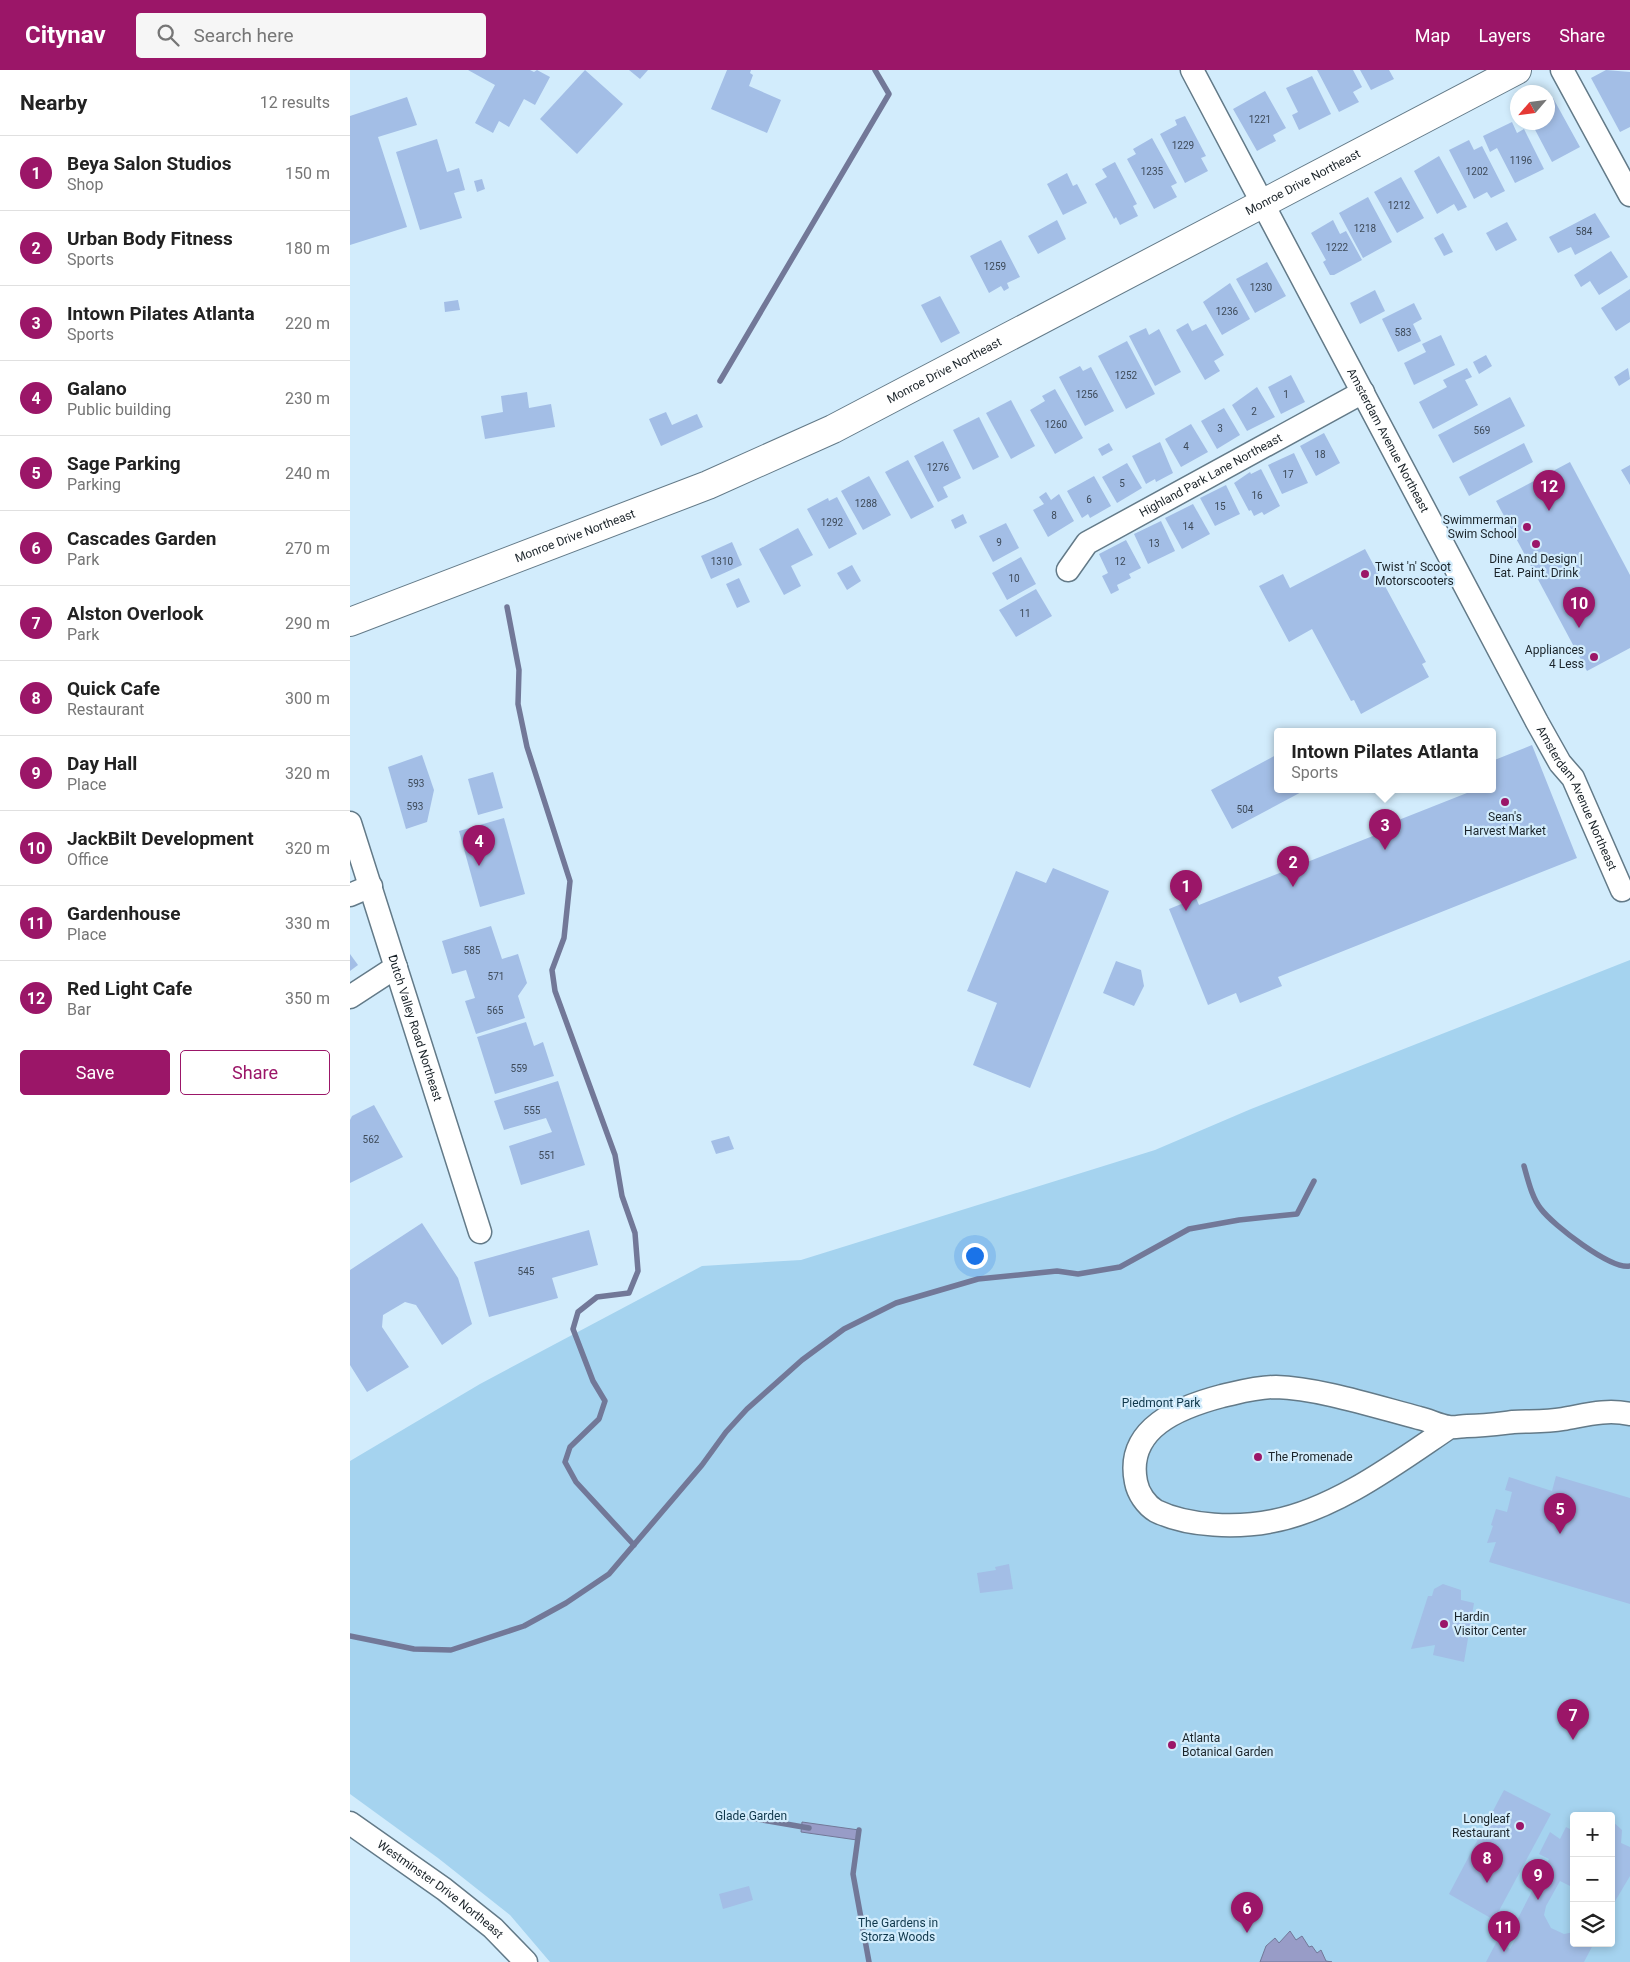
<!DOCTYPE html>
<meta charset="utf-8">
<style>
body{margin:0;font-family:Roboto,sans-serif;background:#f6f6f6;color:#222}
.controls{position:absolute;right:15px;bottom:15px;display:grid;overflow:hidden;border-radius:5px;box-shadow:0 2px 8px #0003}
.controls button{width:45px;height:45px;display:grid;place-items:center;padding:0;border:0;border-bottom:1px solid #e0e0e0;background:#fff;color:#222;font:25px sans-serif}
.compass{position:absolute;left:1160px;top:15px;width:45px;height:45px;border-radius:50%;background:#fff;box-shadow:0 2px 8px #0003;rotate:242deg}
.you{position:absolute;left:624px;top:1185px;width:18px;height:18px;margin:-12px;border:4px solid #fff;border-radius:50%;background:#1a73e8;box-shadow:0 0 0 8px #1a73e833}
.badge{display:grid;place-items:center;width:32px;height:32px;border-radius:50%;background:#9b1668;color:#fff;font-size:16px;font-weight:700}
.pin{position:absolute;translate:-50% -41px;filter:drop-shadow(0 1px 2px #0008)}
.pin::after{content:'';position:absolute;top:26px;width:18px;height:15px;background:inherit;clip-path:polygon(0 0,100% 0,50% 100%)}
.popup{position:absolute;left:924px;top:658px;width:222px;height:65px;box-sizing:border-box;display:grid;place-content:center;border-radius:5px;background:#fff;filter:drop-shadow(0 1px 4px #0005);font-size:16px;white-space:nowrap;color:#767676}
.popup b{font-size:19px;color:#222}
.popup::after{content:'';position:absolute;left:50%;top:100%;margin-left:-10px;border:10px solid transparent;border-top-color:#fff}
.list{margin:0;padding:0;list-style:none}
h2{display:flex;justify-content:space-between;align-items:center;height:65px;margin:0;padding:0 20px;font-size:21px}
h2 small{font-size:16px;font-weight:400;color:#767676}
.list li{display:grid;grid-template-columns:32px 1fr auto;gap:15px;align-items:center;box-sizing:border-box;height:75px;padding:0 20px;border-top:1px solid #e0e0e0}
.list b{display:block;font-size:19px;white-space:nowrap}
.list p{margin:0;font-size:16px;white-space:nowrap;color:#767676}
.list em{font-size:16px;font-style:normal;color:#767676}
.actions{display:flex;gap:10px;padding:15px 20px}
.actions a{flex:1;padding:11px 0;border:1px solid #9b1668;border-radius:5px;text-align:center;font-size:18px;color:#9b1668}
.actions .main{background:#9b1668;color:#fff}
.icon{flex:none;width:28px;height:28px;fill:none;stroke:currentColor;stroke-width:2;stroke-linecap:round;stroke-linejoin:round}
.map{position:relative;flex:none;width:1280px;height:1892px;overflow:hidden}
header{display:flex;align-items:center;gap:30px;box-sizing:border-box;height:70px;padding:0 25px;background:#9b1668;color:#fff}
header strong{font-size:24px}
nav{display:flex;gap:28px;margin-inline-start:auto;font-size:18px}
.search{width:350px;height:45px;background:#f6f6f6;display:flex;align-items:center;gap:12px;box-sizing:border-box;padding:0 18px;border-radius:5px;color:#767676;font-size:19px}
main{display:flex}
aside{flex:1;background:#fff}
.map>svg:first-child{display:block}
.green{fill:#a5d3ef;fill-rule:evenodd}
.water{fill:#989cc7;stroke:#727898}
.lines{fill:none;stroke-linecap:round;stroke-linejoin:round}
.stream{stroke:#727898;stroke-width:5.5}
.building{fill:#a3bee6}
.minor-casing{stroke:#637a88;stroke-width:25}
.major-casing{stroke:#637a88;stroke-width:30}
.minor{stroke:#fff;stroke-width:22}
.major{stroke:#fff;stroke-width:28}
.poi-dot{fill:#9b1668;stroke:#d2ecfc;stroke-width:2}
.labels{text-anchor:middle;stroke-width:4.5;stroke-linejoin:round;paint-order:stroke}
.number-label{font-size:10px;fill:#3d4a59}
.street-label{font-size:12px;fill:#1b242a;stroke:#d2ecfc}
.poi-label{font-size:12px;fill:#1b242a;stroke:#d2ecfc;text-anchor:start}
.park-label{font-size:12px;fill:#0f374b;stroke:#d2ecfc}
</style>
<header>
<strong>Citynav</strong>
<div class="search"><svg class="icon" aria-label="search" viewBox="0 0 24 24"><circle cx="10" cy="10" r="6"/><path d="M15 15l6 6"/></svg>Search here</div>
<nav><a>Map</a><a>Layers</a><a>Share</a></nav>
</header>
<main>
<aside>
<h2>Nearby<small>12 results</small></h2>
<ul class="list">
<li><span class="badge">1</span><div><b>Beya Salon Studios</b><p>Shop</p></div><em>150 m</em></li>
<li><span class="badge">2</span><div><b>Urban Body Fitness</b><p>Sports</p></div><em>180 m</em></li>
<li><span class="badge">3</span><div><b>Intown Pilates Atlanta</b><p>Sports</p></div><em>220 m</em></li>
<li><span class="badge">4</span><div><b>Galano</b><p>Public building</p></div><em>230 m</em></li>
<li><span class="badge">5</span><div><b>Sage Parking</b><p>Parking</p></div><em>240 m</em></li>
<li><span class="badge">6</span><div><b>Cascades Garden</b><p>Park</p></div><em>270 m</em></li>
<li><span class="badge">7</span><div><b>Alston Overlook</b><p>Park</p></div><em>290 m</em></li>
<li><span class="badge">8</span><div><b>Quick Cafe</b><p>Restaurant</p></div><em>300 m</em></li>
<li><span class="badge">9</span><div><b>Day Hall</b><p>Place</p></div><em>320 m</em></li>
<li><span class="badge">10</span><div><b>JackBilt Development</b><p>Office</p></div><em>320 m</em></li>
<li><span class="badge">11</span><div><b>Gardenhouse</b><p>Place</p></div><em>330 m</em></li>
<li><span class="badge">12</span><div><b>Red Light Cafe</b><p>Bar</p></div><em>350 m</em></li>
</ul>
<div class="actions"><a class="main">Save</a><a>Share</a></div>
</aside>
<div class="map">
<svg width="1280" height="1892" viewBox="0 0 1280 1892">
<rect width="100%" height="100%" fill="#d2ecfc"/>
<!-- green -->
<path class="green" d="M1280,890V1892H200L160,1845L88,1788L0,1724V1391L130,1314L352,1196L451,1190L805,1080L901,1039ZM1224,1746H1261V1873H1224Z"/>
<!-- water -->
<g class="water">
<path d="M452,1752L509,1760L507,1770L451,1762Z"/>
<path d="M940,1861L946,1870L952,1866L959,1877L962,1876L967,1883L971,1880L976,1891L982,1892H910L916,1876L925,1868L929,1873Z"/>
</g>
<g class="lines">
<!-- stream -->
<g class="stream">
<path d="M370,311L539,24L525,0"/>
<path d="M157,537L169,600L168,634L177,677L220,811L214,868L202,900L205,921L265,1085L272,1126L285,1163L288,1201L279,1223L247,1227L228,1242L223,1259L243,1311L255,1331L249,1349L220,1377L215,1392L226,1412L284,1475"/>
<path d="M1174,1096C1178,1110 1182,1128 1191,1139C1203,1155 1261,1200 1280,1196"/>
<path d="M0,1566L64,1579L101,1580L174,1556L216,1533L259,1504L352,1395L376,1362L397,1339L452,1290L494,1259L546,1233L628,1209L707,1201L728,1204L770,1197L839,1159L889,1150L947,1144L964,1111"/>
<path d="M372,1743L459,1758"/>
<path d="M509,1760L503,1804L519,1892"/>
</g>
</g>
<!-- building -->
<g class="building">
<path d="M118,0H180L184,2L187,0L200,7L185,35L174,29L159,57L149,51L143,63L125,53L145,15Z"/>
<path d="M235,0L273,34L227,84L190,49Z"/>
<path d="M279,0H298L290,9Z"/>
<path d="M377,0H401L400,3L403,5L399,16L431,30L417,63L361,39Z"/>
<path d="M967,0H1003L1012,17L1003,22L1009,32L989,42Z"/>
<path d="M1010,0H1039L1044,9L1021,20Z"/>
<path d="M1256,0L1280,2V57L1270,62L1241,8Z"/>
<path d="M962,6L981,44L949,60L942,45L948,42L936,18Z"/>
<path d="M915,21L936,58L923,65L926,71L907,81L883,39Z"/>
<path d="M57,27L67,55L28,67L57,157L0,175V46Z"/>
<path d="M1203,28L1230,77L1202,92L1181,52H1198V31Z"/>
<path d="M835,46L856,86L851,88L858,101L835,113L810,64L827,55L825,50Z"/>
<path d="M1162,52L1167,63L1174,59L1194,99L1165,113L1147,78L1140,82L1133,66Z"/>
<path d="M802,68L827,113L821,116L827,127L804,139L777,89L786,84L783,79Z"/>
<path d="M87,69L97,102L109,98L115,120L104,123L112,148L70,160L46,82Z"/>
<path d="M1119,70L1124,80L1132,76L1155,121L1141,128L1137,122L1124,129L1099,80Z"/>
<path d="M1089,86L1117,137L1108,141L1104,134L1087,144L1064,101Z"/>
<path d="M765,92L787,134L783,136L788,146L770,155L766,147L764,149L745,114L757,107L752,99Z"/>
<path d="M717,103L723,116L727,114L737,133L713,145L697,114Z"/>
<path d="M1051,107L1074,148L1047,163L1024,122Z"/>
<path d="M132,109L135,119L127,122L124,111Z"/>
<path d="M1018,127L1042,172L1013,188L989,143Z"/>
<path d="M1245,143L1260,167L1225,185L1221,177L1208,183L1199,167Z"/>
<path d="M707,150L716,169L688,184L678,166Z"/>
<path d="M983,150L990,164L996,161L1012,190L984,205H980L973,192L976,190L961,163Z"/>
<path d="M1157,152L1167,170L1146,181L1136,163Z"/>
<path d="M1093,163L1103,182L1094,186L1084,168Z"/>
<path d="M651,170L670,207L657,213L659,218L654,221L651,216L639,223L620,186Z"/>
<path d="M1261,181L1278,207L1249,225L1240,211L1231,217L1224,205Z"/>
<path d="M917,192L936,226L905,243L886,209Z"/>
<path d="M880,213L900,249L872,265L853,232Z"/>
<path d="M1280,219V252L1266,261L1251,238Z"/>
<path d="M1025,220L1035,241L1010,254L1000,233Z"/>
<path d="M590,226L610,263L591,273L571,235Z"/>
<path d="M108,230L110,240L95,242L94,232Z"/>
<path d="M1064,233L1072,249L1063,254L1071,271L1048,282L1032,249Z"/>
<path d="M838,253L842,261L856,254L874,285L864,291L870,301L855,310L826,260Z"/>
<path d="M796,258L799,265L809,259L831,302L805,316L779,266Z"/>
<path d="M1091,265L1105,295L1064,315L1054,293L1076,282L1072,274Z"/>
<path d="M777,271L805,324L776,339L748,286Z"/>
<path d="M1136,285L1142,296L1129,304L1123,292Z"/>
<path d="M730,296L733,301L741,297L764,341L735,356L709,307Z"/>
<path d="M1117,298L1122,307L1115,310L1128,335L1083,359L1069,332L1097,317L1093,310Z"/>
<path d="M1278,298L1280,309L1269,316L1264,307Z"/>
<path d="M941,305L955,332L931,344L918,317Z"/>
<path d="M907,317L925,347L897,361L882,335Z"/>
<path d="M705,319L733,368L705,384L680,340L695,331L692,326Z"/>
<path d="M177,322L179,338L201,334L205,357L135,369L131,346L153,342L151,326Z"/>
<path d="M1160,327L1175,356L1103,393L1088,365Z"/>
<path d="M661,330L685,376L661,389L636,343Z"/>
<path d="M874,338L890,365L867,379L851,351Z"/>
<path d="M316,342L322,355L347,344L353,357L311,376L299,349Z"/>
<path d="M629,347L649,387L623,400L603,360Z"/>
<path d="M841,354L858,382L831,397L815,369Z"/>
<path d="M974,363L990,393L966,406L950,376Z"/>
<path d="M593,371L611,408L593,417L598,427L588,432L564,386Z"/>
<path d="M810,372L823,403L806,412L805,409L796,414L782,386Z"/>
<path d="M759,373L763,380L752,386L748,379Z"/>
<path d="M1174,373L1183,392L1119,426L1109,407Z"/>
<path d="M944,383L958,413L932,424L918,395Z"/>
<path d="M558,390L584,437L561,449L535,402Z"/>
<path d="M1220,392L1280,505V578L1237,601L1146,431Z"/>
<path d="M777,393L792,418L767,433L752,407Z"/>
<path d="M1280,395V415L1271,400Z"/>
<path d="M911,399L930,436L914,445L912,442L904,446L901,440L899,441L884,413L900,402L901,404Z"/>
<path d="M519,406L541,445L513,460L491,421Z"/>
<path d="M744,406L761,436L740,448L738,444L732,448L717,421Z"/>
<path d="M876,415L890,444L865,456L850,428Z"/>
<path d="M696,422L701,430L709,424L724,451L698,467L683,440L694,434L689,427Z"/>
<path d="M487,427L507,464L479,479L457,439L478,428L479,431Z"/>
<path d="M843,434L860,464L832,479L815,448Z"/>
<path d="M613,444L617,453L605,459L601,450Z"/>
<path d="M811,451L825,481L798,494L784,464Z"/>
<path d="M656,453L669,478L643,492L629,466Z"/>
<path d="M448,458L463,485L441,496L451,516L434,525L409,479Z"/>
<path d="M776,470L791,498L779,504L781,508L767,515L769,520L761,524L752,506L758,503L749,484Z"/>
<path d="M382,472L392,495L361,509L351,486Z"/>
<path d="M1015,479L1076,592L1072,594L1079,607L1011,644L1004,630L1001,631L962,559L939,572L909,516L933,504L940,518Z"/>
<path d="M671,487L686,514L657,530L642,503Z"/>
<path d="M502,495L511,511L497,520L487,503Z"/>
<path d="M389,508L400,532L387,538L376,514Z"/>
<path d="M686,519L702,546L666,567L649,540Z"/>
<path d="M1182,675L1227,788L928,907L932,916L890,933L886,923L858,935L819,839L846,828L849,835L1038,760L1036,755L1127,719H1142V704L1145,703L1142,691Z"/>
<path d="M928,684V719H957L882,759L861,720Z"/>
<path d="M72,685L84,720L77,752L56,759L38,697Z"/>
<path d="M143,702L153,738L128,745L118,709Z"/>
<path d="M154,748L175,824L130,837L109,761Z"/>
<path d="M703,798L759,821L680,1018L623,995L647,933L617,921L666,801L696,813Z"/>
<path d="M141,856L152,889L168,884L177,913L168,926L175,948L126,964L115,931L125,928L116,900L102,904L92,871Z"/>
<path d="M0,884L8,895L0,901Z"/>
<path d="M766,891L791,900L794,916L784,936L753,923Z"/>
<path d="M176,952L184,976L193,972L204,1006L145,1024L127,967Z"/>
<path d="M208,1011L235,1095L171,1115L159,1076L202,1062L196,1048L154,1060L144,1031Z"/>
<path d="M24,1035L53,1087L0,1113V1050L2,1046Z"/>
<path d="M379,1066L384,1079L366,1084L361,1071Z"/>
<path d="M72,1153L108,1208L122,1254L92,1275L66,1235L55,1232L33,1245L32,1257L59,1297L17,1322L0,1295V1200Z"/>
<path d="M239,1160L248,1195L202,1208L208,1228L139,1247L124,1192Z"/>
<path d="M1206,1406L1280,1428V1534L1139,1492L1146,1472L1137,1473L1143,1456L1141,1455L1146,1439L1157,1442L1162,1422L1155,1420L1159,1407L1202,1421Z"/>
<path d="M659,1494L663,1519L630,1523L627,1503L646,1500L645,1497Z"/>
<path d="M1093,1514L1111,1520V1530L1124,1533L1114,1592L1083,1585L1085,1575L1061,1579L1078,1526H1082L1084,1519Z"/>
<path d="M1154,1720L1201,1744L1144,1850L1099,1824Z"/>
<path d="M1261,1750L1272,1760L1271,1773L1280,1777V1806L1261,1838Z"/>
<path d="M1216,1757L1224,1761V1818L1210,1811L1196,1836L1194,1845L1201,1858L1214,1864L1224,1862V1873H1244L1234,1892H1136L1147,1871L1160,1879L1170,1861L1163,1858L1183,1819L1192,1824L1202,1806L1193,1800L1199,1789L1189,1784L1200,1762L1210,1769Z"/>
<path d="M399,1816L403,1830L373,1839L369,1824Z"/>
</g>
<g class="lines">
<!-- minor casing -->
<g class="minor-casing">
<g id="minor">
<path id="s1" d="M842,0L1187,652L1210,693L1223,708L1272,820"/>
<path d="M1212,0L1280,125"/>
<path id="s2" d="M718,500L737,473L1013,322"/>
<path id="s3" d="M0,753L130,1162"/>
<path d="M0,825L21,816"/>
<path d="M0,927L46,897"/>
<path d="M1100,1357C1048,1392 986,1439 923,1451C888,1458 839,1457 806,1441C796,1435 788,1423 786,1412C775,1358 830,1337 872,1326C890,1322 907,1317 926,1317C968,1318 1027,1337 1069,1348C1079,1350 1089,1356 1099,1357C1105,1358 1111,1356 1117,1356C1133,1356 1147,1354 1163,1352C1179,1351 1196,1352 1213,1349C1236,1345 1256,1339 1280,1344"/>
<path id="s4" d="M0,1753L94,1819L143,1858L176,1892"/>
</g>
</g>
<!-- major casing -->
<g class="major-casing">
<g id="major">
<path id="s5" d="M0,552L358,415L483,359L1167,0"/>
</g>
</g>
<!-- minor -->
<use href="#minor" class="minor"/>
<!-- major -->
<use href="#major" class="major"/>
</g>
<!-- markers -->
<g class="poi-dot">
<circle cx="1177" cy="457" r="5"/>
<circle cx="1186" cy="474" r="5"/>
<circle cx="1015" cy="504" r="5"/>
<circle cx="1244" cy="587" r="5"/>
<circle cx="1155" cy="732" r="5"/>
<circle cx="908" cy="1387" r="5"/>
<circle cx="1094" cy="1554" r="5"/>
<circle cx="822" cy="1675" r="5"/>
<circle cx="1170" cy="1756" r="5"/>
</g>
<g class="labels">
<!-- number labels -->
<g class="number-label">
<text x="910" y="53">1221</text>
<text x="833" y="79">1229</text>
<text x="1171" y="94">1196</text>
<text x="802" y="105">1235</text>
<text x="1127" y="105">1202</text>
<text x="1049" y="139">1212</text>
<text x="1015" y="162">1218</text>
<text x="1234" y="165">584</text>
<text x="987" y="181">1222</text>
<text x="645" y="200">1259</text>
<text x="911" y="221">1230</text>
<text x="877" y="245">1236</text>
<text x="1053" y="266">583</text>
<text x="776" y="309">1252</text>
<text x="737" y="328">1256</text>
<text x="936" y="328">1</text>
<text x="904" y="345">2</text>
<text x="706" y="358">1260</text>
<text x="870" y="362">3</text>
<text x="1132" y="364">569</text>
<text x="836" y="380">4</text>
<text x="970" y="388">18</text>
<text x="588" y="401">1276</text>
<text x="938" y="408">17</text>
<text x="772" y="417">5</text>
<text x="907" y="429">16</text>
<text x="739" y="433">6</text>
<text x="516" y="437">1288</text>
<text x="870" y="440">15</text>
<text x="704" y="449">8</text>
<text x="482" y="456">1292</text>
<text x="838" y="460">14</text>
<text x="649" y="476">9</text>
<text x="804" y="477">13</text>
<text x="372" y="495">1310</text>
<text x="770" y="495">12</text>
<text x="664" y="512">10</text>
<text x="675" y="547">11</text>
<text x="66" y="717">593</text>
<text x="65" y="740">593</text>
<text x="895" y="743">504</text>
<text x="122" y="884">585</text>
<text x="146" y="910">571</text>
<text x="145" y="944">565</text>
<text x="169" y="1002">559</text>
<text x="182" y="1044">555</text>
<text x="21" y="1073">562</text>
<text x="197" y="1089">551</text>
<text x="176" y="1205">545</text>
</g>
<!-- street labels -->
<g class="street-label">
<text dy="4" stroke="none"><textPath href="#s5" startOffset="1051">Monroe Drive Northeast</textPath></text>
<text dy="4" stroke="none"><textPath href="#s5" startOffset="646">Monroe Drive Northeast</textPath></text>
<text dy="4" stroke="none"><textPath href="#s1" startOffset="419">Amsterdam Avenue Northeast</textPath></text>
<text dy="4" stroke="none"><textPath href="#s2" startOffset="174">Highland Park Lane Northeast</textPath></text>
<text dy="4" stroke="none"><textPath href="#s5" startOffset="241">Monroe Drive Northeast</textPath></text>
<text dy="4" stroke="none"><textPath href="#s1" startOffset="824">Amsterdam Avenue Northeast</textPath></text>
<text dy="4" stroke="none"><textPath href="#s3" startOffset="215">Dutch Valley Road Northeast</textPath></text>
<text dy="4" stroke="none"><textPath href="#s4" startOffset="112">Westminster Drive Northeast</textPath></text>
</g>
<!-- poi labels -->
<g class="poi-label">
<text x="1167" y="454" text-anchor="end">Swimmerman<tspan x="1167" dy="14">Swim School</tspan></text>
<text x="1186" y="493" text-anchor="middle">Dine And Design |<tspan x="1186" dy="14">Eat. Paint. Drink</tspan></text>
<text x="1025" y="501">Twist 'n' Scoot<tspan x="1025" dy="14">Motorscooters</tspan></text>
<text x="1234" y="584" text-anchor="end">Appliances<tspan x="1234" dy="14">4 Less</tspan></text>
<text x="1155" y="751" text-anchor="middle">Sean's<tspan x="1155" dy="14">Harvest Market</tspan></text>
<text x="918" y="1391">The Promenade</text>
<text x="1104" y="1551">Hardin<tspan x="1104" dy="14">Visitor Center</tspan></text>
<text x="832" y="1672">Atlanta<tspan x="832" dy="14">Botanical Garden</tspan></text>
<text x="1160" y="1753" text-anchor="end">Longleaf<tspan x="1160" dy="14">Restaurant</tspan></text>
</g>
<!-- park labels -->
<g class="park-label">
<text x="811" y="1337">Piedmont Park</text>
<text x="401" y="1750">Glade Garden</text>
<text x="548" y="1857">The Gardens in<tspan x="548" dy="14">Storza Woods</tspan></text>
</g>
</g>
</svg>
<div class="controls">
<button>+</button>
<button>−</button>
<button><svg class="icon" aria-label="layers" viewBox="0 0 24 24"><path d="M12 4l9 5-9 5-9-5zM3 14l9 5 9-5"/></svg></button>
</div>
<svg class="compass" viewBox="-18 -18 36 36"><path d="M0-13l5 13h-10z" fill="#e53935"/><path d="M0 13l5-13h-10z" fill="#767676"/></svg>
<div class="you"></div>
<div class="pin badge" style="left:836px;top:841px">1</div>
<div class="pin badge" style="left:943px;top:817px">2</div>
<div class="pin badge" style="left:1035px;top:780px">3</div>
<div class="popup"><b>Intown Pilates Atlanta</b>Sports</div>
<div class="pin badge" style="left:129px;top:796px">4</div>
<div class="pin badge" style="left:1210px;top:1464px">5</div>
<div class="pin badge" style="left:897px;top:1863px">6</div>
<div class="pin badge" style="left:1223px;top:1670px">7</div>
<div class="pin badge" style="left:1137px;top:1813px">8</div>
<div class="pin badge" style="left:1188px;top:1830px">9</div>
<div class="pin badge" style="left:1229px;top:558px">10</div>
<div class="pin badge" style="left:1154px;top:1882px">11</div>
<div class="pin badge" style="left:1199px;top:441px">12</div>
</div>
</main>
